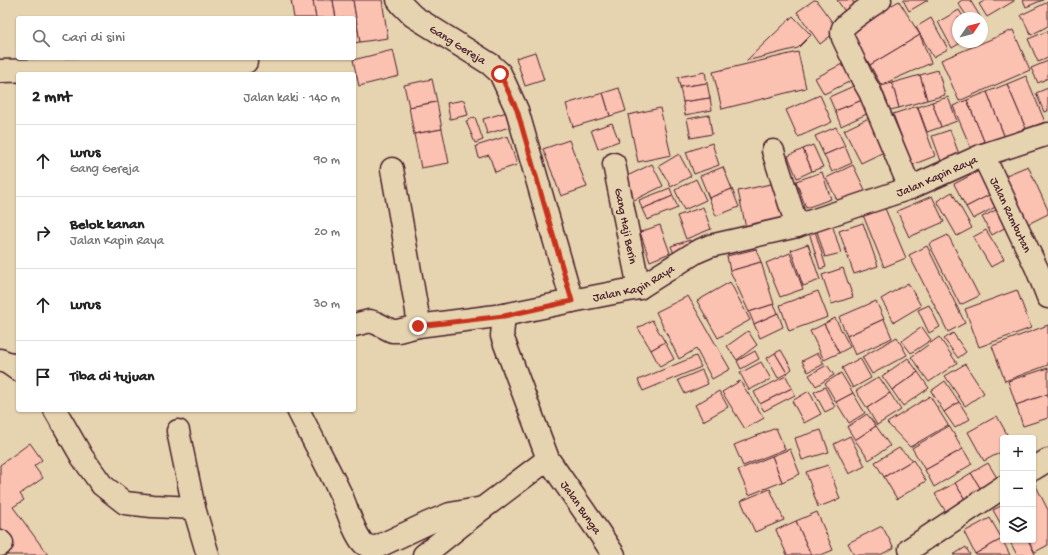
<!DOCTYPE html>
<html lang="id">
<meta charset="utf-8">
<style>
body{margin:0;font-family:"Gochi Hand",sans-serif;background:#f6f6f6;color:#222}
.controls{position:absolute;right:12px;bottom:12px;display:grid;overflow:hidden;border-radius:4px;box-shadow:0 1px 3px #0004}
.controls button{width:36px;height:36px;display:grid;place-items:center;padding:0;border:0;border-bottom:1px solid #e0e0e0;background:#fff;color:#222;font:20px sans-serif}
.compass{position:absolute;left:952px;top:12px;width:36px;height:36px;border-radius:50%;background:#fff;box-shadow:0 1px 3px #0004;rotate:55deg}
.stop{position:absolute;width:12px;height:12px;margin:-9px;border:3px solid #c8321e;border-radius:50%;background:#fff}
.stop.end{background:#c8321e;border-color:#fff;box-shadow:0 1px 4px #0008}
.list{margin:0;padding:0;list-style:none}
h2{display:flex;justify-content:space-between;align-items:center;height:52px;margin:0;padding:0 16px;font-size:17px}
h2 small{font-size:13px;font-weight:400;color:#767676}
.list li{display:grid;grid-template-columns:26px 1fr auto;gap:12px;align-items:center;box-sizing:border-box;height:72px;padding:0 16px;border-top:1px solid #e0e0e0}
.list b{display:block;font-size:15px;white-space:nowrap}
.list p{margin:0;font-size:13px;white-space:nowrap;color:#767676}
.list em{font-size:13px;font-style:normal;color:#767676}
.icon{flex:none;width:22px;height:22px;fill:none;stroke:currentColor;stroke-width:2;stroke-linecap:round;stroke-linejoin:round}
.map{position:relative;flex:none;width:1048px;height:555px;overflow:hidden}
.search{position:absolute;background:#fff;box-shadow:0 1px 3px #0004;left:16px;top:16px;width:340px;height:44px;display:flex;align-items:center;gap:10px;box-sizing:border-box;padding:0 14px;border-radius:4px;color:#767676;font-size:15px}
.panel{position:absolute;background:#fff;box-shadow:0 1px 3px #0004;left:16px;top:72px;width:340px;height:340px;border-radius:4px}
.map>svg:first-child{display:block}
.building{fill:#fbc1b1;stroke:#4a1f2b}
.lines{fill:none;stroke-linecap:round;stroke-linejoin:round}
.minor-casing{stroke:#4a1f2b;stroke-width:25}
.minor{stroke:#e6d4b1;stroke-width:22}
.route{stroke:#c8321e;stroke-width:5}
.labels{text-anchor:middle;stroke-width:4;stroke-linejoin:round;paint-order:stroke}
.street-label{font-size:12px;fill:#4a1f2b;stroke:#e6d4b1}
</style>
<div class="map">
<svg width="1048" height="555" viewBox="0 0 1048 555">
<rect width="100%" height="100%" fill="#e6d4b1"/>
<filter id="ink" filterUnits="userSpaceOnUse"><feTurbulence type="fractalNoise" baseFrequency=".025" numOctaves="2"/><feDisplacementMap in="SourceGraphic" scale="8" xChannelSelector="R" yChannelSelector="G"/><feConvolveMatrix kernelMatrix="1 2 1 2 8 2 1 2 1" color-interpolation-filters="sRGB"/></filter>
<g filter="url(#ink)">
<!-- building -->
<g class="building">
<path d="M291,0H313L316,18H294Z"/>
<path d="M313,0H333L336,18H316Z"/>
<path d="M333,0H353L360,42L354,43V18H336Z"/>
<path d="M353,0H382L388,38L360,42Z"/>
<path d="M814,0H816L838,30L820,44L797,12Z"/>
<path d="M837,0H852L856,6L846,13Z"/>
<path d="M903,0H928L909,11Z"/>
<path d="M962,0H970L981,18H968L958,3Z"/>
<path d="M986,0H1014V1L987,17L979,4Z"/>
<path d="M1023,0H1043L1026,7Z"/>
<path d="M899,1L920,35L870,65L849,30Z"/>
<path d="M1048,2V26L1031,35L1021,15Z"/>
<path d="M959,10L964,18H958V42H962L952,48L938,22Z"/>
<path d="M793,16L811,35L798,48L746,61Z"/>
<path d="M931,18L948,49L933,57L916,27Z"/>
<path d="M1013,30L1030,70L959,101L941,60Z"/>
<path d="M1048,31V58L1038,62L1028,39Z"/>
<path d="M920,35L931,63L881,85L870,65Z"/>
<path d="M393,50L399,76L359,86L353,60Z"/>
<path d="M535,52L544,80L525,86L516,58Z"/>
<path d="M798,52L806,88L722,109L713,72Z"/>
<path d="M1048,61V78L1038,83L1031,68Z"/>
<path d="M844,63L853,80L824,94L815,78Z"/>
<path d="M938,70L945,95L927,100L920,75Z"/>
<path d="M705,72L707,83L680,87L678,77Z"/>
<path d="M920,75L927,100L899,108L892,83Z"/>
<path d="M1026,76L1045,122L1026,129L1007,84Z"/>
<path d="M432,79L437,102L409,107L404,85Z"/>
<path d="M707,83L710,98L683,102L680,87Z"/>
<path d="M892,83L899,108L890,110L881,86Z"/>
<path d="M858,84L865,99L835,111L829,97Z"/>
<path d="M1007,84L1026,129L1005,138L987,92Z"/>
<path d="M619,88L626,111L610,116L603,93Z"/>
<path d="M1048,88V111L1044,112L1036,93Z"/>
<path d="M987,92L1005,138L986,146L967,100Z"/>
<path d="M603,93L610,116L573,127L566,104Z"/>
<path d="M820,95L832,122L798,137L786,110Z"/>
<path d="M948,97L957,121L941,127L932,102Z"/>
<path d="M710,98L712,110L685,115L683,102Z"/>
<path d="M865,99L871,112L841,126L835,111Z"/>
<path d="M464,100L468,115L450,119L447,103Z"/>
<path d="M967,100L986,146L972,151L953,106Z"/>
<path d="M437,102L442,129L414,134L409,107Z"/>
<path d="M932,102L941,127L927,132L918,107Z"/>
<path d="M917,106L935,156L912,165L893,114Z"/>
<path d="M660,108L671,155L638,162L628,115Z"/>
<path d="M514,110L519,124L487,134L483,119Z"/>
<path d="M709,115L712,134L691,138L687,119Z"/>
<path d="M475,117L483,140L475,143L466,121Z"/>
<path d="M871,117L886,151L861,163L844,130Z"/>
<path d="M612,123L619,141L598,149L591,130Z"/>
<path d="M836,127L845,146L824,155L815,136Z"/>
<path d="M442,129L449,163L421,168L414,134Z"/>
<path d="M950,130L959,154L941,161L932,136Z"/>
<path d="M508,136L517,165L495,172L489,155L479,158L476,146Z"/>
<path d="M569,140L587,187L561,196L543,149Z"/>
<path d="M712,143L719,165L694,174L686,152Z"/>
<path d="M813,145L823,167L812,171L803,149Z"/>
<path d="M845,146L852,163L832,172L824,155Z"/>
<path d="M803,149L812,171L797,178L788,156Z"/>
<path d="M679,154L691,176L671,187L659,166Z"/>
<path d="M652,164L663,186L632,201L621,179Z"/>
<path d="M853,165L867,194L840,206L826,178Z"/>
<path d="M1028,166L1048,210V214L1026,225L1004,176Z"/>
<path d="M723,167L732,189L709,198L700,176Z"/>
<path d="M983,169L995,192L966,207L954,184Z"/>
<path d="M822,172L831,199L806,208L796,181Z"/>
<path d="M696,179L706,200L684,210L675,190Z"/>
<path d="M780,182L788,220L746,228L738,191Z"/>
<path d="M670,188L673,196L642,209L639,200Z"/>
<path d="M732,189L739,207L716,216L709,198Z"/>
<path d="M952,192L972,228L957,236L937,201Z"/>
<path d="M995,192L1001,204L973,219L966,207Z"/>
<path d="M673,196L678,208L647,220L642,209Z"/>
<path d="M932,196L944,222L909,237L897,211Z"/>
<path d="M884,206L906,258L884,267L863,215Z"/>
<path d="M1004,206L1013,223L992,235L982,217Z"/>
<path d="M703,207L711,229L686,239L677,216Z"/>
<path d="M863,223L878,266L854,274L839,231Z"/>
<path d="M832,224L841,253L825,257L816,228Z"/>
<path d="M660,225L670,253L650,261L640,232Z"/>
<path d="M986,230L1004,259L991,267L973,237Z"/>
<path d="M815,231L826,267L820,269L809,232Z"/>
<path d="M948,235L979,296L960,305L929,244Z"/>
<path d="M690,240L692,249L674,254L671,246Z"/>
<path d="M808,244L820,280L803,286L791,250Z"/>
<path d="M927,246L965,323L948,332L909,255Z"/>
<path d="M756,249L761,262L730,271L727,256Z"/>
<path d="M790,253L803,289L780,297L766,263Z"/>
<path d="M761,262L774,304L749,312L730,271Z"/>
<path d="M843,268L853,297L832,304L822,275Z"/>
<path d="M730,282L750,320L718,338L697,301Z"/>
<path d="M908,283L921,306L894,322L881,299Z"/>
<path d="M1017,290L1031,328L979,347L965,309Z"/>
<path d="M818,291L828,317L789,331L780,305Z"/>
<path d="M688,296L730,369L712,379L696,349L679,359L656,312Z"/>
<path d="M876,301L884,319L847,336L839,317Z"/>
<path d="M774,304L778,313L754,324L749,312Z"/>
<path d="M929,305L940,327L929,333L918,310Z"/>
<path d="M778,313L783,327L760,338L754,324Z"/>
<path d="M835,318L850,347L839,353L824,324Z"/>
<path d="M884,319L892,338L855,355L847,336Z"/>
<path d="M652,320L665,342L651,350L638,328Z"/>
<path d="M824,324L839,353L824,360L810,331Z"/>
<path d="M1048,325V365L1005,381L992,346Z"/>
<path d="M922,327L931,340L911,353L902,341Z"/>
<path d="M748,331L757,345L737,360L727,346Z"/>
<path d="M953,333L966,352L958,358L944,339Z"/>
<path d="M897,337L907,355L872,374L862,357Z"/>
<path d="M939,337L957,363L929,382L911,357Z"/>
<path d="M665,342L674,359L660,367L651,350Z"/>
<path d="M781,350L792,369L787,373L775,353Z"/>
<path d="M755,351L759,359L741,369L737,361Z"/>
<path d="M775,353L787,373L778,378L767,358Z"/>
<path d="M818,353L824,364L808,372L802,361Z"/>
<path d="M696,356L701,367L643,391L638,380Z"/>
<path d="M860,358L871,378L853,388L842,368Z"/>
<path d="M908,358L918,372L892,390L882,376Z"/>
<path d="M761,362L771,379L749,390L740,373Z"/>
<path d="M965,364L984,393L965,406L945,376Z"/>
<path d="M827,365L834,375L816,386L809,375Z"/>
<path d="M1048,368V394L1016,405L1008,381Z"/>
<path d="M702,370L708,384L685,394L678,380Z"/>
<path d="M918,372L929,388L903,406L892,390Z"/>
<path d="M841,373L853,393L836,402L825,383Z"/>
<path d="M786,376L792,388L760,404L754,392Z"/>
<path d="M879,377L890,393L867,408L856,391Z"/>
<path d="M740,381L764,418L745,429L722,392Z"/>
<path d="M945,381L959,402L944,412L931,391Z"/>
<path d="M825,387L835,407L825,412L814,392Z"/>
<path d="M792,388L795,395L764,411L760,404Z"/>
<path d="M719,391L728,407L703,421L695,405Z"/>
<path d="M809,391L821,414L804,423L792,401Z"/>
<path d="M853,393L865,413L849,423L836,402Z"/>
<path d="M890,393L901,410L877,425L867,408Z"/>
<path d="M1048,394V418L1023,426L1016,405Z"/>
<path d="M930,396L948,425L910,447L887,423Z"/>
<path d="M959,402L970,419L955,428L944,412Z"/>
<path d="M867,414L876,426L855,440L847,427Z"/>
<path d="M997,416L1009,438H1003V451L984,461L968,432Z"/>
<path d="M876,426L890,446L869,460L855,440Z"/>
<path d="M949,426L963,449L925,470L912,448Z"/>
<path d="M776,428L785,449L743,466L734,445Z"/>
<path d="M821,430L829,452L802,460L795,438Z"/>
<path d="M850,436L865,466L849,474L834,444Z"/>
<path d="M30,443L42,460L34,466L43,478L20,494L24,500L13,507L48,555H1L0,553V465Z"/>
<path d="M899,448L913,460L884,477L875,462Z"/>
<path d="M790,449L800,474L782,482L772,456Z"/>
<path d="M963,449L972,464L934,487L925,470Z"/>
<path d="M772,456L782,482L749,495L738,470Z"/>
<path d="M913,460L926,481L897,499L884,477Z"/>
<path d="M988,463L1002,486L985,496L971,473Z"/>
<path d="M828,465L840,499L818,507L806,472Z"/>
<path d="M971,473L985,496L969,506L955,483Z"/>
<path d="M1034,482L1048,510V545L1035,552L1028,540H1033V483Z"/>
<path d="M955,483L969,506L949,517L935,494Z"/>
<path d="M770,489L784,520L755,532L741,501Z"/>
<path d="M1003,505V528L993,510Z"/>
<path d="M817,512L833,550L821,555H811L796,521Z"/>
<path d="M990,518L1002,539L975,554L964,532Z"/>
<path d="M796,521L811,555H787L776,530Z"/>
<path d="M882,526L894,548L880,555H854L848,543Z"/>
<path d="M1002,539L1010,555H976L975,554Z"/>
<path d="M1009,540H1028L1035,554L1034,555H1017Z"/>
<path d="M966,547L970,555H953Z"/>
</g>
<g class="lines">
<!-- minor casing -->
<g class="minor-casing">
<g id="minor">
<path id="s1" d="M398,0L403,6L413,16L490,64L500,73L517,110L572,301"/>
<path d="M880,0C872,5 847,22 843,28C841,32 842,34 843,38L862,78L870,92L910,188"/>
<path d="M0,71L95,69L224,62H246"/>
<path d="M773,151L797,226"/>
<path id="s2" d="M983,155L1037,269L1048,297"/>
<path id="s3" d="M614,164L639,288"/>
<path id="s4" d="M392,169L417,311L418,326L504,315L572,301L639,288L696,252L710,246L797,226L910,188L983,155L1048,134"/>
<path id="s5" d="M504,315L502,336L548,459L598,531L614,555"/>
<path d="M354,325L370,321L376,323L392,331H398L418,326"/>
<path d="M0,360L8,363L18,370"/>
<path d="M55,410L82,457L102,485L125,503L152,506L194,508"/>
<path d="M298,410C312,438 328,467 341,495C347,508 354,533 363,543C367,547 372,547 377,547L428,523L450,514L483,508"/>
<path d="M178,431L194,508L208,555"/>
<path d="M1033,469L1048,460"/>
<path d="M0,541L2,543L0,545"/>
<path d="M910,549L1003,487"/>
<path d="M424,555L483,508L548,459"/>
</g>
</g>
<!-- minor -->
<use href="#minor" class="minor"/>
</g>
</g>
<g class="lines" filter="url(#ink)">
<!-- route -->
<path class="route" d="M418,326L504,316L572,301L517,110L500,74"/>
</g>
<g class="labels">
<!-- street labels -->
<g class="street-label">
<text dy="4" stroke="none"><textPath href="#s1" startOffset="75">Gang Gereja</textPath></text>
<text dy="4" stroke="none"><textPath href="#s4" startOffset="704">Jalan Kapin Raya</textPath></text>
<text dy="4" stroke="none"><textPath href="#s2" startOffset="66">Jalan Rambutan</textPath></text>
<text dy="4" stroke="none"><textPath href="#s3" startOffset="63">Gang Haji Berin</textPath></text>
<text dy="4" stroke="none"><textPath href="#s4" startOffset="380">Jalan Kapin Raya</textPath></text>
<text dy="4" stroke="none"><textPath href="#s5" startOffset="211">Jalan Bunga</textPath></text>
</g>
</g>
</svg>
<div class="controls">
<button>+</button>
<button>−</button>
<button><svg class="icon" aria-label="layers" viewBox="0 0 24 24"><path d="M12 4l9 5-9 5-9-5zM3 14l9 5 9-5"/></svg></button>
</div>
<svg class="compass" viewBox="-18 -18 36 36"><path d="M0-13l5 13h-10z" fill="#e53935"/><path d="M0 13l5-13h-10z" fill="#767676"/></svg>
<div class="stop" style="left:500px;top:74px"></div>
<div class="stop end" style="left:418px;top:326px"></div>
<div class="search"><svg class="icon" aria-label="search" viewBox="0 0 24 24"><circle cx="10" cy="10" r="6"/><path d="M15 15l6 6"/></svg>Cari di sini</div>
<section class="panel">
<h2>2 mnt<small>Jalan kaki · 140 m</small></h2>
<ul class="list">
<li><svg class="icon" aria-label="ahead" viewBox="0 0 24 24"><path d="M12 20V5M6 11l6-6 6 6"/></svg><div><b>Lurus</b><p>Gang Gereja</p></div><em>90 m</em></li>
<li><svg class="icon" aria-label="right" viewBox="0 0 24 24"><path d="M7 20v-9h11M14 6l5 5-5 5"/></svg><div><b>Belok kanan</b><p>Jalan Kapin Raya</p></div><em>20 m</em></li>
<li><svg class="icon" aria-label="ahead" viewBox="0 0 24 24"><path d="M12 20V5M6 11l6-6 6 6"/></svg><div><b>Lurus</b></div><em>30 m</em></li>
<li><svg class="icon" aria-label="arrive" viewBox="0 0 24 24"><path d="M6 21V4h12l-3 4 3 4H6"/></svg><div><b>Tiba di tujuan</b></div></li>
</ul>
</section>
</div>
